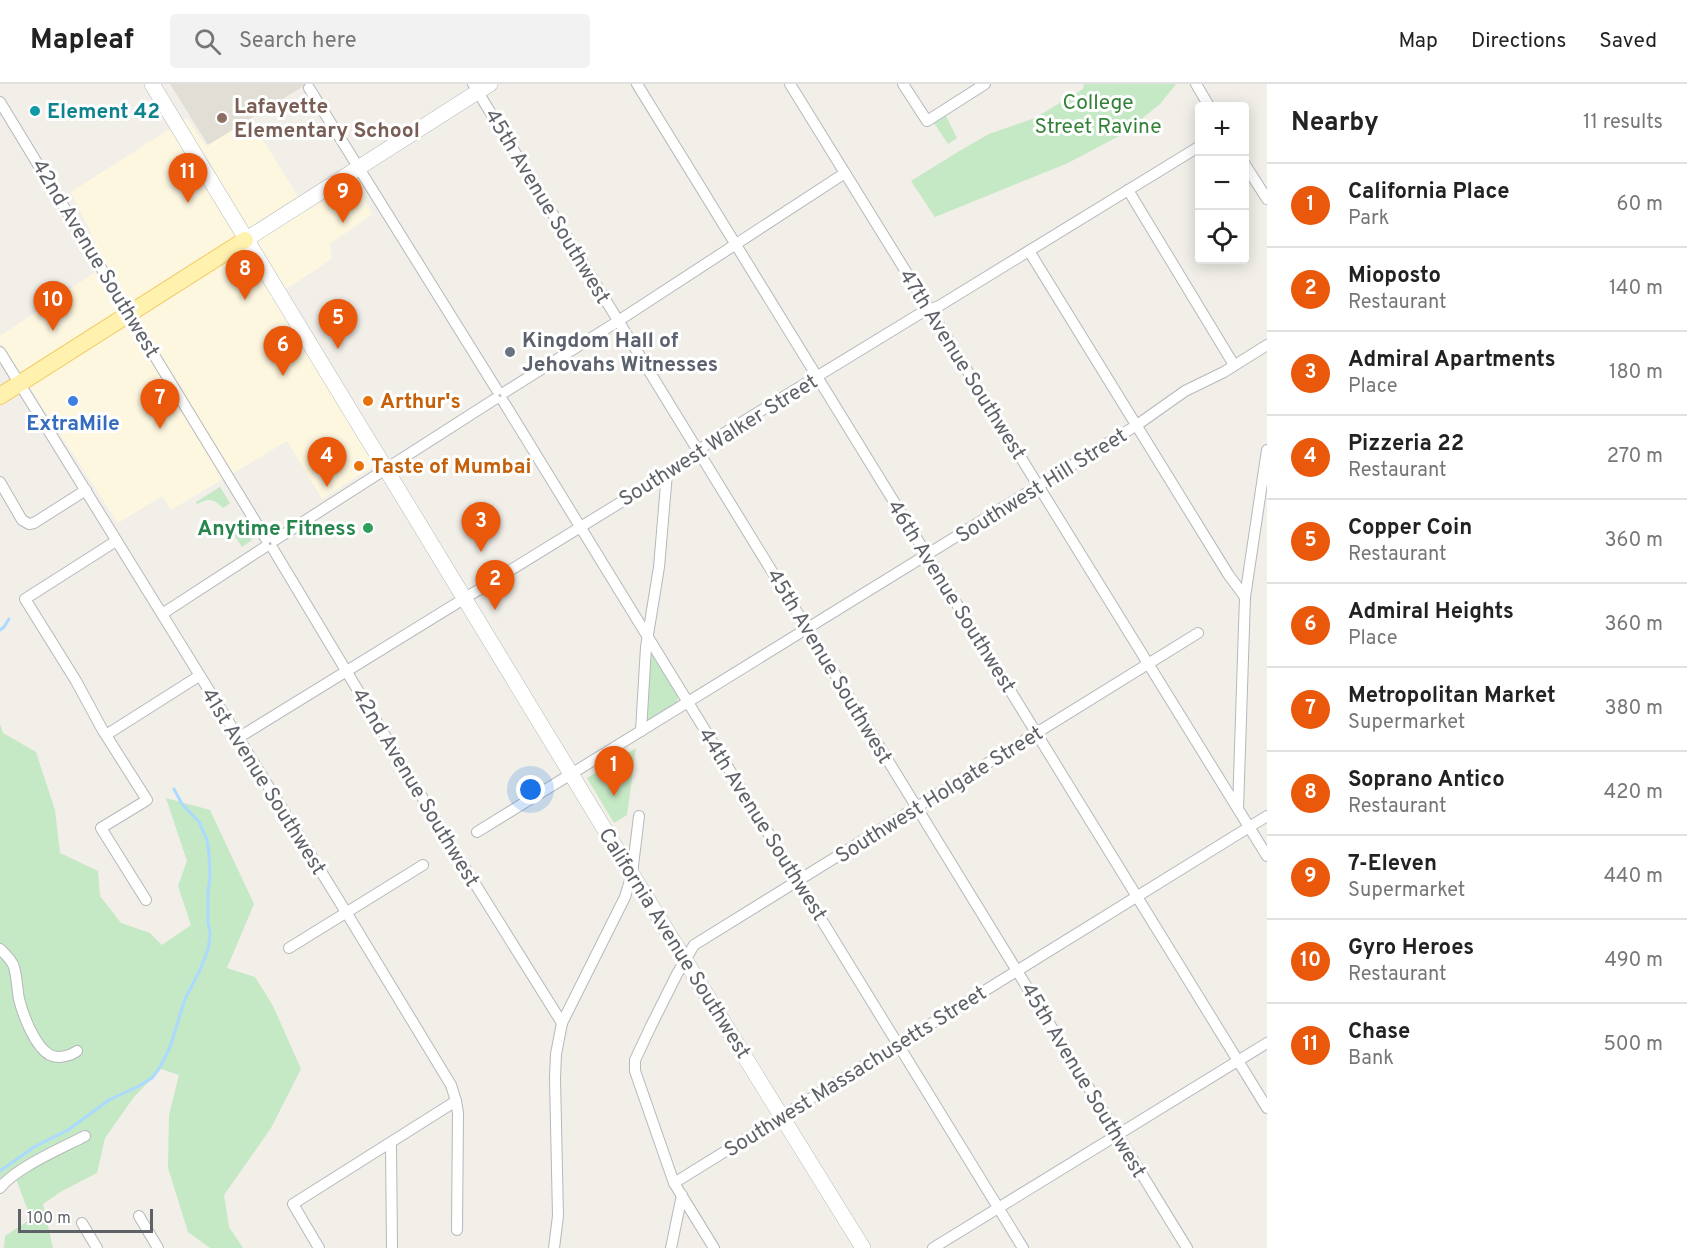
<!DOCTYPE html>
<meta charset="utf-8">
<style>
body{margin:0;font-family:Overpass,sans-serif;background:#f2f2f2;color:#222}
.controls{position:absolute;right:18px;top:18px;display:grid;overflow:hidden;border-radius:6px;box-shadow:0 3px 15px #0003}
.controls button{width:54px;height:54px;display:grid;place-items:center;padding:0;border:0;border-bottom:2px solid #e0e0e0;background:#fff;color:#222;font:30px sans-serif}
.scale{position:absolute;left:18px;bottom:15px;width:135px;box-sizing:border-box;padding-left:6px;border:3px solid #5f6368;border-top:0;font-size:16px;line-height:21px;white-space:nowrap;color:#5f6368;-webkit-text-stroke:4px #fff;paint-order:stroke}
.you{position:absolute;left:531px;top:706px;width:21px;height:21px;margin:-15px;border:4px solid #fff;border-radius:50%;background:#1a73e8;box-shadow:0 0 0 9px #1a73e833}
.badge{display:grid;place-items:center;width:39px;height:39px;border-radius:50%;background:#ea580c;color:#fff;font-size:20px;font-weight:700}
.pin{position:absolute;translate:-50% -50px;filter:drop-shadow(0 2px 3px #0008)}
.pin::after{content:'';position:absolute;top:32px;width:21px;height:18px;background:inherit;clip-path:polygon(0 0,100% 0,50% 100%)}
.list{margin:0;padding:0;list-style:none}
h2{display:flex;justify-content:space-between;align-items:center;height:78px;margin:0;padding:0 24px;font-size:26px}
h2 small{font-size:20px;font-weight:400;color:#767676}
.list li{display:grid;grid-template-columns:39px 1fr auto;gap:18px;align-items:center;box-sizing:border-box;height:84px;padding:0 24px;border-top:2px solid #e0e0e0}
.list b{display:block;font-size:22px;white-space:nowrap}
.list p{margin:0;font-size:20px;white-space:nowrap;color:#767676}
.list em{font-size:20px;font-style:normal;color:#767676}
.icon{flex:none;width:33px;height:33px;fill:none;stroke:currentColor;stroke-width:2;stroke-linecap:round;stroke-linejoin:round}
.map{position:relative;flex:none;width:1267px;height:1164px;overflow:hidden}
header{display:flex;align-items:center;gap:36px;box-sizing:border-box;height:84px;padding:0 30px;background:#fff;border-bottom:2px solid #e0e0e0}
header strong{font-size:28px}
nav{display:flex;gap:33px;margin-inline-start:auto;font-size:21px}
.search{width:420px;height:54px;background:#f2f2f2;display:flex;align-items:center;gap:15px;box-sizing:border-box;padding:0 21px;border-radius:6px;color:#767676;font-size:22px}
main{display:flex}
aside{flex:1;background:#fff}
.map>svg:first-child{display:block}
.commercial{fill:#fef7e0}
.education{fill:#e1ded6}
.green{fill:#c5e8c5}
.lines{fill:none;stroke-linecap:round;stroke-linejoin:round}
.stream{stroke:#aadaff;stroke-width:3}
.street-casing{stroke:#b5b8bc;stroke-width:12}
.secondary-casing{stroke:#b6babf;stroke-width:16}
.primary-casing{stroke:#f2c960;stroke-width:18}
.street{stroke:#fff;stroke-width:10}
.secondary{stroke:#fff;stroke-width:15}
.primary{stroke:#fff2af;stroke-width:16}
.culture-dot{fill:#0f9aa8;stroke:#fff;stroke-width:2}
.education-dot{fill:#8d6e63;stroke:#fff;stroke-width:2}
.worship-dot{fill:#6b7280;stroke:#fff;stroke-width:2}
.shop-dot{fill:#3f7fe0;stroke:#fff;stroke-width:2}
.food-dot{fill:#e8710a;stroke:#fff;stroke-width:2}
.leisure-dot{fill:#2e9e5b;stroke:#fff;stroke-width:2}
.labels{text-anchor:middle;stroke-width:6;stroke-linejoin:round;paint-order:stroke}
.park-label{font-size:21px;fill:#348238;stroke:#fff}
.education-label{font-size:21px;font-weight:bold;fill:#785e54;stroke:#fff;text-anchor:start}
.culture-label{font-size:21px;font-weight:bold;fill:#0d838f;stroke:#fff;text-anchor:start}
.street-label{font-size:21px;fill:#5f6368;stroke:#fff}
.worship-label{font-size:21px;font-weight:bold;fill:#5b616d;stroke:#fff;text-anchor:start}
.food-label{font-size:21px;font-weight:bold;fill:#c56008;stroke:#fff;text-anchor:start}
.shop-label{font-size:21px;font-weight:bold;fill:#366cbe;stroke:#fff}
.leisure-label{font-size:21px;font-weight:bold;fill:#27864d;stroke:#fff;text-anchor:end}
</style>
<header>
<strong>Mapleaf</strong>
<div class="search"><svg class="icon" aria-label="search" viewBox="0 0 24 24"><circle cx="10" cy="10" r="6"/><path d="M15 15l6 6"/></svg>Search here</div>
<nav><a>Map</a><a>Directions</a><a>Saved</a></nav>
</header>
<main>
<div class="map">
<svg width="1267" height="1164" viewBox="0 0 1267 1164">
<rect width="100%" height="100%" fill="#f1efe8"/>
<!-- commercial -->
<path class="commercial" d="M187,34L206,62L250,35L307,127L356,98L372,130L330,160L332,175L272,214L329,304L375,381L322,415L287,357L171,426L162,412L118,439L0,258V252L106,181L71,108Z"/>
<!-- education -->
<path class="education" d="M170,0H307L208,61Z"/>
<!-- green -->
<g class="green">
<path d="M1084,0H1176L1160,20L1123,50L1068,79L935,133L911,97L961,66L989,50L1035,34L1083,5Z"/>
<path d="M946,32L957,54L948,60L934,39Z"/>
<path d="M220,403L230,419L223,424C213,414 209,414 197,420L196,418Z"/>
<path d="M241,439L252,456L242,463L231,446Z"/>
<path d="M651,569L678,611L677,619L647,638L650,574Z"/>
<path d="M0,640L3,649L36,668L55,726L60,769L98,787L100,812L121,839L150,849L162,861L191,841L178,802L187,777L166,714L210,726L254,820L227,884L255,893L273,922L301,985L271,1044L224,1111L229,1143L243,1164H210L188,1148L168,1084L169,1031L179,991L161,985L134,1013L105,1054L97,1089L62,1107L43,1120L53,1164H4L5,1152L31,1135L15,1092L0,1094Z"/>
<path d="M636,664L627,731L614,739L587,694Z"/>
</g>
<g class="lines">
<!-- stream -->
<g class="stream">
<path d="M0,546L4,543L9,535"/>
<path d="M0,1087L34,1063L68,1046L109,1016L139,1002L152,994L160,983L170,963L185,915L199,888L208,866L210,851L208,837V808L210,793L209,770L207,756L199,738L182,720L174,705"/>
</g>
<!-- street casing -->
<g class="street-casing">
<g id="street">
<path d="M473,0L1187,1164"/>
<path d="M637,0L1267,1024"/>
<path d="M790,0L1267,772"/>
<path d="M903,0L927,37L985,0"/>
<path d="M1196,0L1209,22"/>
<path d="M309,4L497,306"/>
<path d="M0,18L266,455"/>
<path d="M1244,79L1267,115"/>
<path d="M1128,106L1234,281"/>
<path d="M1029,167L1228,490L1245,513"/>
<path d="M0,268L346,828L451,1001L456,1017L458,1029L457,1146"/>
<path d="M505,308L612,241L845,89"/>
<path d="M503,317L1023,1164"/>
<path d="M0,398L22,436L29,440L34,439L86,406"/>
<path d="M275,456L495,315"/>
<path d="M116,457L25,515L76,597L102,645L147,716L101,744L146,816"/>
<path d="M273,465L452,763L562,939"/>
<path d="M162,530L265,463"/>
<path d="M641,647L646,563L659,483L667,389"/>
<path d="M106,651L199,592"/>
<path d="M238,654L639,407L690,374L708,359L921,229L939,222L1200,62"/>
<path d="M1238,725L1245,513L1267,366"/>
<path d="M477,748L1137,341L1185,307L1224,288L1267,261"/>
<path d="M289,864L423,781"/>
<path d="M0,865C5,870 12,876 14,883C17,893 17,905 19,915C23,931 35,963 50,971C58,975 70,972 77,967"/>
<path d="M391,1059L392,1164"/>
<path d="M674,1099L1267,732"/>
<path d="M0,1104C15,1084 62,1064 85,1052"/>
<path d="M139,1132L158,1164"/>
<path d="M82,1139L97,1164"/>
<path d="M319,1164L293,1120L456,1017"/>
<path d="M554,1164L558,1132L555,994L556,970L562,939L625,813L632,790L639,732"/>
<path d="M671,1164L682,1111"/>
<path d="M714,1164L674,1099L635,987V976L651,942L677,890L694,861L1198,549"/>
<path d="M933,1164L1267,959"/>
</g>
</g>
<!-- secondary casing -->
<g class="secondary-casing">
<g id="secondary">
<path d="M152,0L633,792L863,1164"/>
<path d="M245,156L490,0"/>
</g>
</g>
<!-- primary casing -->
<g class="primary-casing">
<path id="primary" d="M0,312L245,156"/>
</g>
<!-- street -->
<use href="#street" class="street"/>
<!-- secondary -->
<use href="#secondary" class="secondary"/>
<!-- primary -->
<use href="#primary" class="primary"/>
</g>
<!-- markers -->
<circle class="culture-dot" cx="35" cy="27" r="6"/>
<circle class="education-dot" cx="222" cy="34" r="6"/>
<circle class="worship-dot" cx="510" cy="268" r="6"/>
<circle class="shop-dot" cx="73" cy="317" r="6"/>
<g class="food-dot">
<circle cx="368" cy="317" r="6"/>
<circle cx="359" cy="382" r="6"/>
</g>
<circle class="leisure-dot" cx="368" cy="444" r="6"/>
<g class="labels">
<!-- park labels -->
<g class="park-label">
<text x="1098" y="25">College<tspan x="1098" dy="24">Street Ravine</tspan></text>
</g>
<!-- education labels -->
<g class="education-label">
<text x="234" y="29">Lafayette<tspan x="234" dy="24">Elementary School</tspan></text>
</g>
<!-- culture labels -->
<g class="culture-label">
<text x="47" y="34">Element 42</text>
</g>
<!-- street labels -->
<g class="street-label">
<text transform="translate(548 122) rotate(59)" y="7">45th Avenue Southwest</text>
<text transform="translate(96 174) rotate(59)" y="7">42nd Avenue Southwest</text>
<text transform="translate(963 280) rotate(58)" y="7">47th Avenue Southwest</text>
<text transform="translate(718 356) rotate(-32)" y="7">Southwest Walker Street</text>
<text transform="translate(1041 401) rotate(-32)" y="7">Southwest Hill Street</text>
<text transform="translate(952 512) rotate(58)" y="7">46th Avenue Southwest</text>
<text transform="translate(830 582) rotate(59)" y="7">45th Avenue Southwest</text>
<text transform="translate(264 697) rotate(58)" y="7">41st Avenue Southwest</text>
<text transform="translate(416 703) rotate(59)" y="7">42nd Avenue Southwest</text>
<text transform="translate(939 710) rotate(-32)" y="7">Southwest Holgate Street</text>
<text transform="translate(763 740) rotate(58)" y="7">44th Avenue Southwest</text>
<text transform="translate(675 859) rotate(58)" y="7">California Avenue Southwest</text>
<text transform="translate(855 987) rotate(-32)" y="7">Southwest Massachusetts Street</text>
<text transform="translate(1084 996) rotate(59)" y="7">45th Avenue Southwest</text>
</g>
<!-- worship labels -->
<g class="worship-label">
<text x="522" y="263">Kingdom Hall of<tspan x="522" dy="24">Jehovahs Witnesses</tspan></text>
</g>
<!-- food labels -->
<g class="food-label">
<text x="380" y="324">Arthur's</text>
<text x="371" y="389">Taste of Mumbai</text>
</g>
<!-- shop labels -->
<g class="shop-label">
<text x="73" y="346">ExtraMile</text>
</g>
<!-- leisure labels -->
<g class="leisure-label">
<text x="356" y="451">Anytime Fitness</text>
</g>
</g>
</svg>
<div class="controls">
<button>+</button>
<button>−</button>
<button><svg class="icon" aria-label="locate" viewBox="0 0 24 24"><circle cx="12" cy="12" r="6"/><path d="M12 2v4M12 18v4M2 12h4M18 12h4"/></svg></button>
</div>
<div class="scale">100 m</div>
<div class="you"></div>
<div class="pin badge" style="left:614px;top:712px">1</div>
<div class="pin badge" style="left:495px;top:526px">2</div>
<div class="pin badge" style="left:481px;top:468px">3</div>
<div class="pin badge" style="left:327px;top:403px">4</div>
<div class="pin badge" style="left:338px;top:265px">5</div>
<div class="pin badge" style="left:283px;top:292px">6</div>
<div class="pin badge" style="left:160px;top:345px">7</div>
<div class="pin badge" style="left:245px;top:216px">8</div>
<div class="pin badge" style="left:343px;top:139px">9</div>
<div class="pin badge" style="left:53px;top:247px">10</div>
<div class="pin badge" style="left:188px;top:119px">11</div>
</div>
<aside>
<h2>Nearby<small>11 results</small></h2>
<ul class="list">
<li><span class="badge">1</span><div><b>California Place</b><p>Park</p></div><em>60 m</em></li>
<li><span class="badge">2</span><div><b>Mioposto</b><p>Restaurant</p></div><em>140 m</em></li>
<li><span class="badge">3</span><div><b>Admiral Apartments</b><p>Place</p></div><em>180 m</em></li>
<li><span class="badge">4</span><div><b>Pizzeria 22</b><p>Restaurant</p></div><em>270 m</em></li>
<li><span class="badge">5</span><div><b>Copper Coin</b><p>Restaurant</p></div><em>360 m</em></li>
<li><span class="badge">6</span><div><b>Admiral Heights</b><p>Place</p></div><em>360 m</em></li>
<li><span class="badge">7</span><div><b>Metropolitan Market</b><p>Supermarket</p></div><em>380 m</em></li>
<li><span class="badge">8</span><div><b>Soprano Antico</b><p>Restaurant</p></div><em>420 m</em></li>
<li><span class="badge">9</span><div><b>7-Eleven</b><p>Supermarket</p></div><em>440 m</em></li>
<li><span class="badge">10</span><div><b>Gyro Heroes</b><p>Restaurant</p></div><em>490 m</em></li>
<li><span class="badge">11</span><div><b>Chase</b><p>Bank</p></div><em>500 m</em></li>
</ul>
</aside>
</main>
